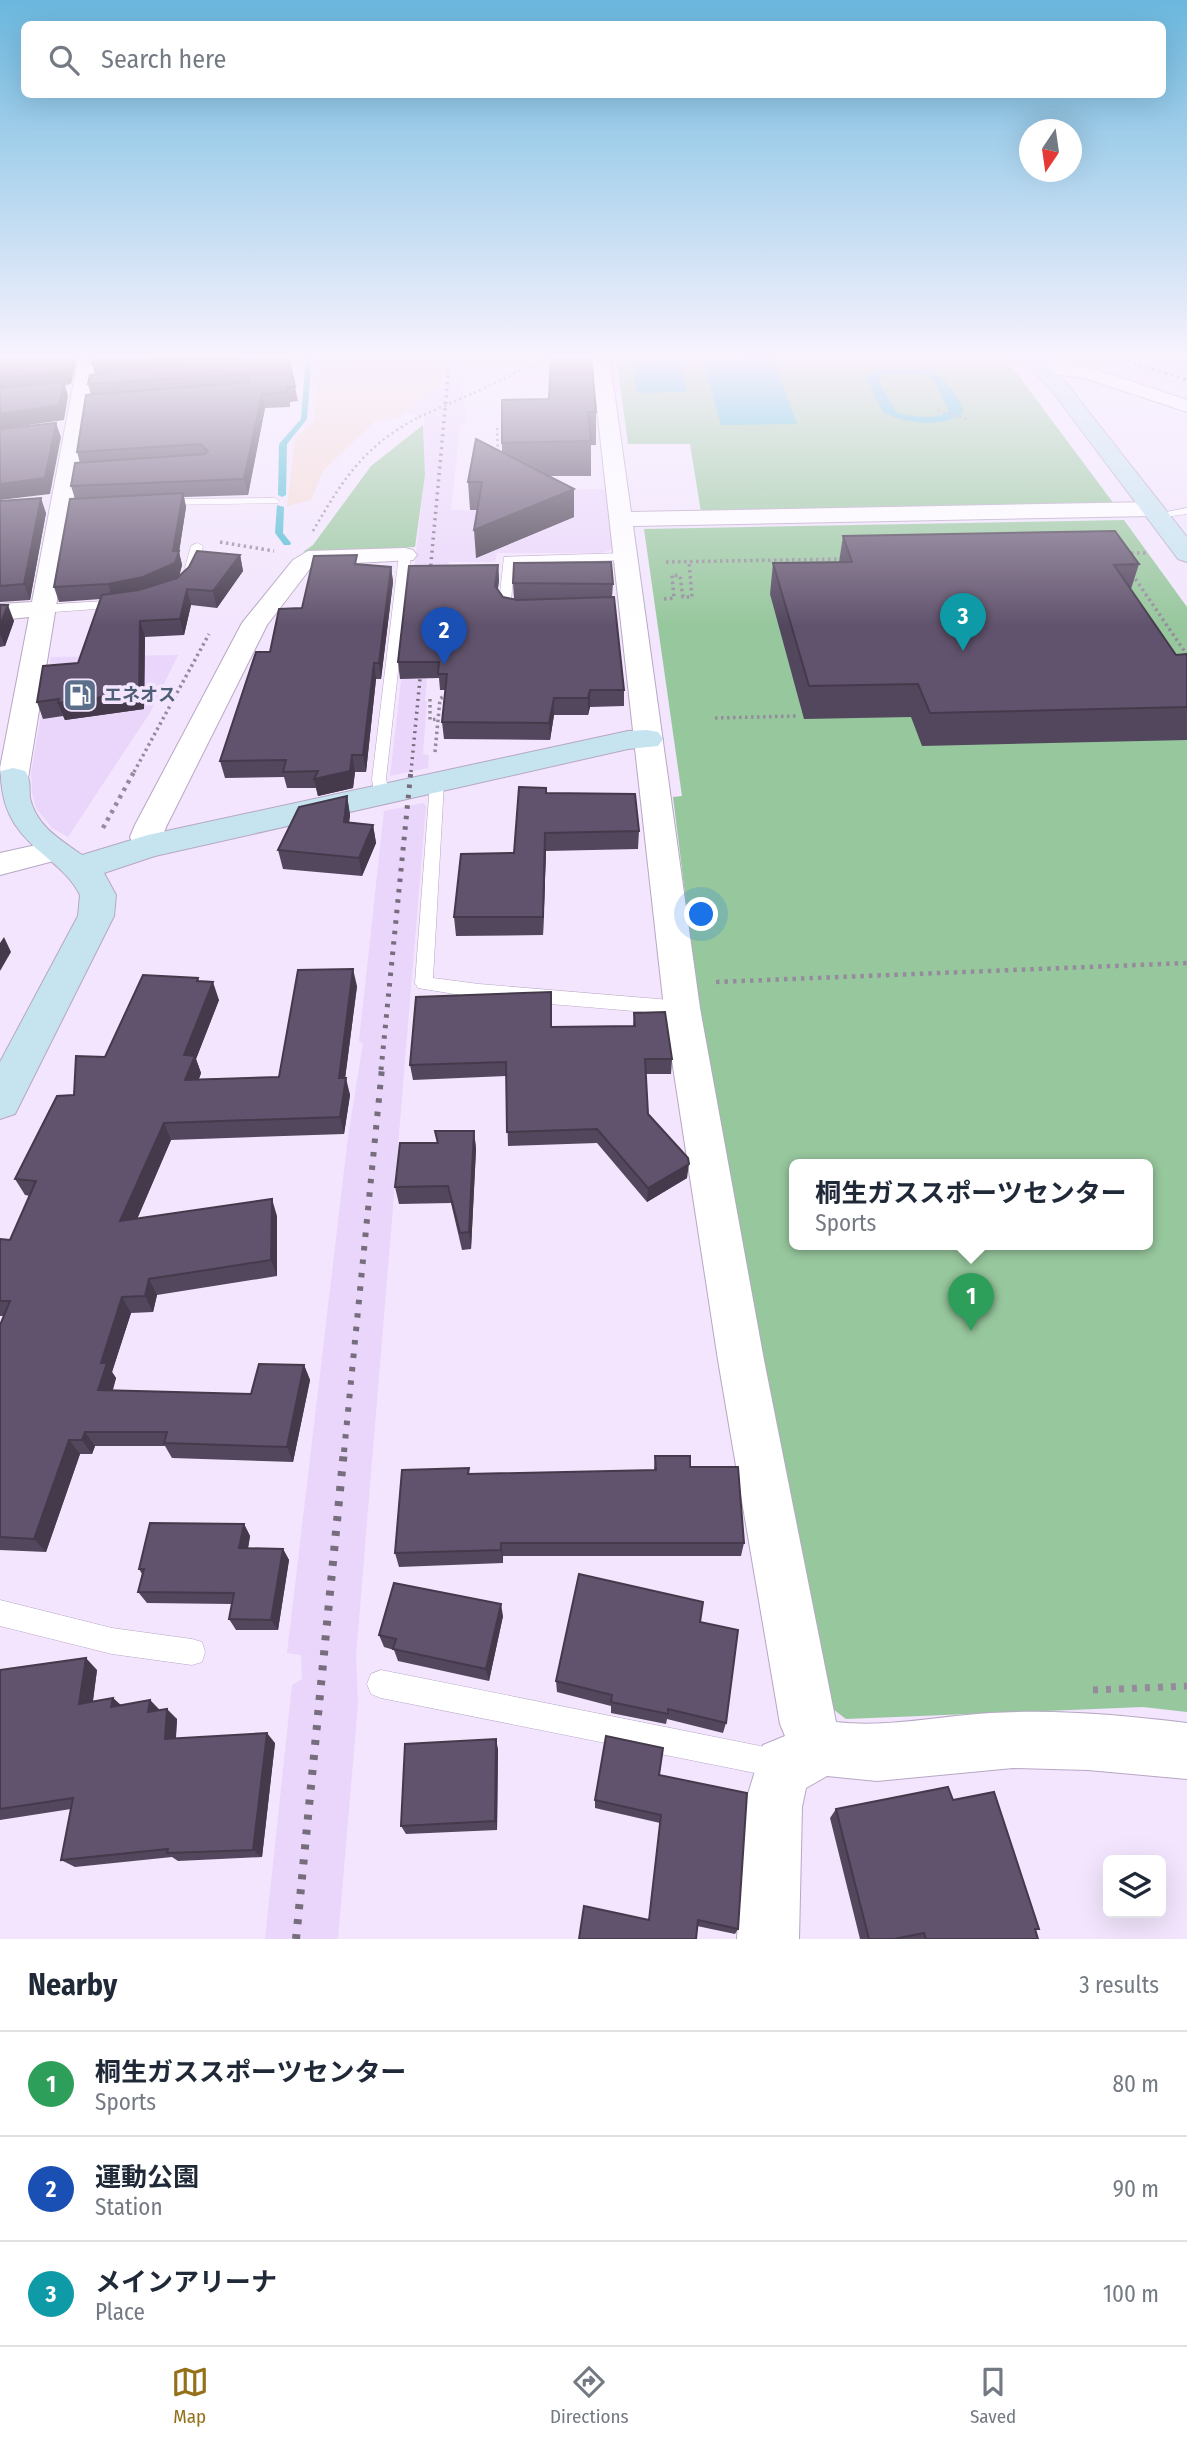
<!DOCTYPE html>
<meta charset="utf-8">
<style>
body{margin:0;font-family:"Fira Sans Condensed","Noto Sans JP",sans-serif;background:#f6f6f7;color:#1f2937}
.controls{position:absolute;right:21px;bottom:21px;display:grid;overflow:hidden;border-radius:10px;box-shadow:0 7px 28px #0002}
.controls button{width:63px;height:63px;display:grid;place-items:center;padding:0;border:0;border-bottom:2px solid #e0e1e3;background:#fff;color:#1f2937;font:35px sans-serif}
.compass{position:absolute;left:1019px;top:119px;width:63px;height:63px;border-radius:50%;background:#fff;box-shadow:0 7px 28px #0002;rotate:193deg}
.you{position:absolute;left:702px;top:915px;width:24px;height:24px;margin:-18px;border:5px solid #fff;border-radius:50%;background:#1a73e8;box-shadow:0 0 0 10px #1a73e833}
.badge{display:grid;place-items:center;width:46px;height:46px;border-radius:50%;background:#947119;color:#fff;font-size:23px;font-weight:700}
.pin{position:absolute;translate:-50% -58px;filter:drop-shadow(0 2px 4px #0008)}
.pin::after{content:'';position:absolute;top:37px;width:24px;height:21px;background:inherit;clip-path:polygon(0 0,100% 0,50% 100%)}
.popup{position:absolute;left:789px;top:1159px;width:364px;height:91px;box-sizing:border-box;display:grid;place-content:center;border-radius:10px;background:#fff;filter:drop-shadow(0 2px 5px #0005);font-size:23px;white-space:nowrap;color:#747a83}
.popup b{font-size:26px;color:#1f2937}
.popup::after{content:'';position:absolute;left:50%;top:100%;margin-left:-14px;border:14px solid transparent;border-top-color:#fff}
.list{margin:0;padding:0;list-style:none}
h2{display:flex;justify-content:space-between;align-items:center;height:91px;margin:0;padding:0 28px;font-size:30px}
h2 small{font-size:23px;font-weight:400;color:#747a83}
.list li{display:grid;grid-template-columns:46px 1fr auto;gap:21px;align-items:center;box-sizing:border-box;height:105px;padding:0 28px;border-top:2px solid #e0e1e3}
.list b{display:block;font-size:26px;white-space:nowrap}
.list p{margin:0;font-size:23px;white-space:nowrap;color:#747a83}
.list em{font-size:23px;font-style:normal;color:#747a83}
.icon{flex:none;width:38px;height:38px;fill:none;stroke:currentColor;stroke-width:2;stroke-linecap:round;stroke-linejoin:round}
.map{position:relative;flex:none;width:1187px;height:1939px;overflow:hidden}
.search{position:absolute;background:#fff;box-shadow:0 7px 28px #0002;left:21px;right:21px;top:21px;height:77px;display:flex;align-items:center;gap:18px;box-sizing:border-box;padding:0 24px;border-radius:10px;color:#747a83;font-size:26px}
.sheet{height:406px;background:#fff}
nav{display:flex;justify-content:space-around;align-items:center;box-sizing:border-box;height:98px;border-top:2px solid #e0e1e3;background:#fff;font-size:19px;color:#747a83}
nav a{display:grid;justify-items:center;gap:4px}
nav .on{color:#947119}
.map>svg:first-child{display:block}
.built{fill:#ead6fb}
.industrial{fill:#f4dad4}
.green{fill:#97c79d;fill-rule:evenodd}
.water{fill:#4dbcd0;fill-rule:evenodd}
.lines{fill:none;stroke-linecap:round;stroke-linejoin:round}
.stream{fill:#4dbcd0;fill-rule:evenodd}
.lane-casing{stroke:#b7a7c4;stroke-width:1}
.street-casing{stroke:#b7a7c4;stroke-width:2}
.secondary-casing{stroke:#b7a7c4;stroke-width:2}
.path-far3{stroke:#958b9d;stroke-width:2.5;stroke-dasharray:2 3.5;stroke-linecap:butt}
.path-far2{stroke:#958b9d;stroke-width:3.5;stroke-dasharray:2.5 3.5;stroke-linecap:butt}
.path-far1{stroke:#958b9d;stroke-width:4.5;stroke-dasharray:3.5 5;stroke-linecap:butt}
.path{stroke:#958b9d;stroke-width:7;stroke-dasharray:5 8;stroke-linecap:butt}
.lane{fill:#fff;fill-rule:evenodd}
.street{fill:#fff;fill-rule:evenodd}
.secondary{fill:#c5e4f0;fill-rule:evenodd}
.rail-far3{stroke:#766e7d;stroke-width:3.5;stroke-dasharray:2 4.5;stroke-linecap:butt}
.rail-far2{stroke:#766e7d;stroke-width:5;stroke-dasharray:3.5 7;stroke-linecap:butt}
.rail-far1{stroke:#766e7d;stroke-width:6;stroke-dasharray:4.5 9;stroke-linecap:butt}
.rail{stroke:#766e7d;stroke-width:8;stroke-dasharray:5 10;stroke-linecap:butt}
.path-bridge{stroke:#958b9d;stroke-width:2.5;stroke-dasharray:2 3.5;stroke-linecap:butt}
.wall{fill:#53475e}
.shaded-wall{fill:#443a4c}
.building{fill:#61536d;stroke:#443a4c;stroke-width:2}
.labels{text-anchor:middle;stroke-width:7;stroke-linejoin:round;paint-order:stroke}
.far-service-label{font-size:18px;font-weight:bold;fill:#4e5e75;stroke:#f2e5fd;text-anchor:start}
</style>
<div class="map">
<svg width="1187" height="1939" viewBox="0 0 1187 1939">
<rect width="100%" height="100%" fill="#f2e5fd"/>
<!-- built -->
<g class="built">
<path d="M442,355H464L462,388L467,421L460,428L451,510L542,511L557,490L606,489L613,549L602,553H497L495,562H449L444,609L433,610L425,701L427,702L423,754L429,755L428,768L390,776L425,475L424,417L404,412L440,384Z"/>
<path d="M1087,355H1187V388Z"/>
<path d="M178,655L151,711L68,837L52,828L36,808L32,793L31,773L51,657Z"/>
<path d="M423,803L426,806L356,1656L358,1704L338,1939H265L292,1685L302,1679L301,1655L287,1653L348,1137L363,1043L359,1041L384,811Z"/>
</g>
<!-- industrial -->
<path class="industrial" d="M441,360L440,384L399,417L374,422L323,471L311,500L287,506L295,439L314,421L320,367L318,365Z"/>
<!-- green -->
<g class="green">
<path d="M616,355H994L1015,371L1114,504L701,512L690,444H628Z"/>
<path d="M423,425L425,475L415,547L303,552L313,545L371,466Z"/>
<path d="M1124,520L1187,607V1712L1143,1707L846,1719L825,1703L686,959L693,958L673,797L682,796L644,529ZM794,1165H1148V1245H794Z"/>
</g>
<!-- water -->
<g class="water">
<path d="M773,359L797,424L721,425L703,360Z"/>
<path d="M680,360L687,392L637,393L632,361Z"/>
<path d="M909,369C943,371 947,381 963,408L962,414C942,428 903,424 883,412L865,377L878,370ZM888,374H917L932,378L949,411C935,420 911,417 896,412L878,381Z"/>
</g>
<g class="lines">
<!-- stream -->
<g class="stream">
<path d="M306,355H312L307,419L287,444L286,495L282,497L278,495L279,444L301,419Z"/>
<path d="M277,505L284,507L283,533L291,543L290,545H284L275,533Z"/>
</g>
<!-- lane casing -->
<g class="lane-casing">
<g id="lane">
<path d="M274,498L280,501L278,503L161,505L155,502L161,499Z"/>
<path d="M1187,508V514L1157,518L1151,515Z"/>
<path d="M197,543L203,546L194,578L184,581L182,578L191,546Z"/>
<path d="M405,551L411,555L386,779L390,794L382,799L374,794L372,779L399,555Z"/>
<path d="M625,553L629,554V560L514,563L511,602L525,609L519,613L504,610L499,602L504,557Z"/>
<path d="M121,600L125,601V607L40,613L34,609L40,605Z"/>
<path d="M437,778L444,783L433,978L479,984L682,1001L688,1003L691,1008L688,1013L682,1015L479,998L418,988L415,983L430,783Z"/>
<path d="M0,1600L112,1628L192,1639L202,1642L205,1652L202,1662L192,1665L112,1654L0,1626Z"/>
<path d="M381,1670L780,1750L790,1754L794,1764L790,1774L780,1778L381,1698L371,1694L367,1684L371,1674Z"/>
</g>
</g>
<!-- street casing -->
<g class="street-casing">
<g id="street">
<path d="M79,355H97L28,778L24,784L13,787L2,784L0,768L29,617L0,620V604L32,602Z"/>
<path d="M591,355H609L631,512L1152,502L1163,509L1152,516L633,526L700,1008L764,1360L836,1722C888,1728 938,1716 990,1713C1056,1709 1122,1715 1187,1723V1779L1088,1770L1013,1768L877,1781L827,1776L806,1788L802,1807L799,1939H737L744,1807L763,1745L785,1736L780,1724L718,1360L664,1008Z"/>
<path d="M1044,362L1095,369L1187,400V412L1085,378L1037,372L1035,368L1037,364Z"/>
<path d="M405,548L413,550L417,555L413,560L315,565L309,570L267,625L167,825L162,837L164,846L159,853L148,856L137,853L130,837L135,825L242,623L293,560L308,551Z"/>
<path d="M54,841L65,844L70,851L65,858L0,875V853Z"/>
</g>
</g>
<!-- secondary casing -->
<g class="secondary-casing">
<g id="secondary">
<path d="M1018,355H1039L1063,379L1187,537V562L1178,559L1049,387Z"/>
<path d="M647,730L658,732L663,739L658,746L628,749L155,856L104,873L116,895L114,916L15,1114L0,1119V1062L78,916L80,895C59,852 0,845 1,771L13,768L25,771C31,780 29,787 30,798C36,826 61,840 82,855L148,835L628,731Z"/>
</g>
</g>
<!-- path-far3 -->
<g class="path-far3">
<path d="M895,362H918"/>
<path d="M474,393L553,355"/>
<path d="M938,410L967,419"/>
<path d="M497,428L498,453"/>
<path d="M313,531C343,479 364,446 419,417"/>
</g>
<!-- path-far2 -->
<g class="path-far2">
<path d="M220,542L274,551"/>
<path d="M1125,553H1148"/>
<path d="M666,562L843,559"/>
<path d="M1132,574L1187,655"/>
<path d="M664,599L674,598L672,575L680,576L683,597H692L689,562"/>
<path d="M430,699V720L438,719"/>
<path d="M715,718L797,716"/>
<path d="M435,752L440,699L449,692"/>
<path d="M134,772L209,634"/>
</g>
<!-- path-far1 -->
<g class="path-far1">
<path d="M103,828L135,770"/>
<path d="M716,982L1187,963"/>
</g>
<!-- path -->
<path class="path" d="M1093,1690L1187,1686"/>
<!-- lane -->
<use href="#lane" class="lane"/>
<!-- street -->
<use href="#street" class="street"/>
<!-- secondary -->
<use href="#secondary" class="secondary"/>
<!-- rail-far3 -->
<g class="rail-far3">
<path d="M1109,355L1187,380"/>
<path d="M1171,355L1187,361"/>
<path d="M429,585L450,355"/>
<path d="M411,772L422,658"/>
</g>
<!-- rail-far2 -->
<path class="rail-far2" d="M381,1070L411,770"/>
<!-- rail-far1 -->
<path class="rail-far1" d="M344,1452L382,1068"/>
<!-- rail -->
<path class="rail" d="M296,1939L344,1450"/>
<!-- path-bridge -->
<path class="path-bridge" d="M419,417L474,393"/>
</g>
<!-- wall -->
<g class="wall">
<path d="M288,355L298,401L290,402V407L265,408L248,495L184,497L186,507L179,552L182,565L179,576L240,555L243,571L217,608L191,605L184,635L145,637L144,709L65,720L63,716L43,719L37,702L78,663L101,599L59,602L54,587L75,499L71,486L80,463L77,452L91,395L88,384L95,375Z"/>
<path d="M502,400L596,412V445H591V476H549L574,489V517L476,558L477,510H470L468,482L502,452Z"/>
<path d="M0,501L46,513L30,600L0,602Z"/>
<path d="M843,536L1139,564L1131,589L1176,655L1187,654V740L922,746L911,717L804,719L770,594L773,563L839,562Z"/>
<path d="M358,564L391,567L393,582L381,679H376L366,772H355L353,788L318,796L316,788H287L284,777L225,778L220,761L270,652L302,608Z"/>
<path d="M498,565L499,580L498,589L503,597L514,599L513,583L613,584L612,597L624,690V706L590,707L588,715H554L550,740L444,739L442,722L445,690H440L439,678L400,679L398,662Z"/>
<path d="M0,605L14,621L5,646L0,647Z"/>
<path d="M546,793L639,831L638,849L546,851L543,935L456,936L454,917L514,853Z"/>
<path d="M347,796L350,815L349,822L373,825L376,843L362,876L283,869L278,850Z"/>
<path d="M198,978L199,981L219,1000L196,1059L201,1073L199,1079L279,1077L357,986L345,1078L350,1095L344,1134L171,1140L137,1219L277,1216V1276L157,1295L153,1312L131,1313L112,1372L116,1378L113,1390L251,1394L304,1365L310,1380L293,1462L172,1458L165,1446H95L92,1454H80L46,1552L0,1550V1325L4,1316H0V1239L10,1240L30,1196L25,1195L15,1179L74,1095L105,1057Z"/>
<path d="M634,1013L672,1059L671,1074H645L648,1114L687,1178L647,1202L597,1143L508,1146L506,1076L413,1080L410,1065L552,1027L633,1026Z"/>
<path d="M435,1131H474L476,1149L471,1249L462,1250L451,1203L399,1204L395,1187L437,1143Z"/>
<path d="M655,1456L690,1467L744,1543L741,1556H503V1563L399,1567L395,1553L470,1474L654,1470Z"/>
<path d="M244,1524L250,1536L248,1548L283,1549L289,1560L278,1630H236L229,1619L232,1604L147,1603L138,1592L142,1574L139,1569Z"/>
<path d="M503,1616L489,1681L398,1661L394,1650L384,1647L379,1635Z"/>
<path d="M700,1622L726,1723L723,1733L667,1719L666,1724L611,1713V1706L557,1692L556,1681Z"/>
<path d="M0,1670H97L93,1701L113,1698L121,1705L150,1700L160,1710L177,1719L176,1738L275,1743L262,1857L178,1861L172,1857L75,1867L61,1860L71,1809L0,1820Z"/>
<path d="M498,1749L497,1830L406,1834L401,1826Z"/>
<path d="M659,1775L738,1929L735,1934L697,1926L649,1920L660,1823L595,1808V1800Z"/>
<path d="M953,1800L1039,1929L1035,1930L1038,1939H860L830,1818L836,1809Z"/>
</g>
<!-- shaded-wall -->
<g class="shaded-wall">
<path d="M71,355H78L71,384L65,385L68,396L64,420L0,429V378Z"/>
<path d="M191,355H287L96,378L92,364Z"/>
<path d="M262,394L265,408L248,495L244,479Z"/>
<path d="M56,423L61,437L50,494L0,500V484Z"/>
<path d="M574,489V517L476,558L474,530Z"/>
<path d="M183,493L186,507L179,552L182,565L179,577L112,598L108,584L173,551Z"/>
<path d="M41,498L46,513L30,600L24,584Z"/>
<path d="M240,555L243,571L217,608L213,591Z"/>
<path d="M498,565L499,580L496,602L495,586Z"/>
<path d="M391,567L393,582L381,679L379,663Z"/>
<path d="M187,589L191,605L184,635L180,619Z"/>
<path d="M8,605L14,621L5,646L0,634V625Z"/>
<path d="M140,621L145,637L144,709L65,720L58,703Z"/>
<path d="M374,663L376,679L366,772L363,755Z"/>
<path d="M590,690V707L588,715V698Z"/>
<path d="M554,698V715L550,740L549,723Z"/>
<path d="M352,755L355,772L353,788L318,796L314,779Z"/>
<path d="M347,796L350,815L347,840L344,822Z"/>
<path d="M373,825L376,843L362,876L359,858Z"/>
<path d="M545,833L546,851L543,935V917Z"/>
<path d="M4,937L11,952L0,971V943Z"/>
<path d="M353,969L357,986L343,1095L339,1078Z"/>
<path d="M213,982L219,1000L196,1059L201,1073L192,1097L185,1080L184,1055Z"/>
<path d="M346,1078L350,1095L344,1134L340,1117Z"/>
<path d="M164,1123L171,1140L129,1238L120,1221Z"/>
<path d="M474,1131L476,1149L471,1249L469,1232Z"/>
<path d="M689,1164L687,1178L647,1202L648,1188Z"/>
<path d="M272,1199L277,1216V1276L271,1260Z"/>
<path d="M149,1279L157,1295L153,1312L145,1296Z"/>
<path d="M122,1297L131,1313L112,1372L116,1378L108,1404L98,1390L101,1363Z"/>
<path d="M304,1365L310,1380L293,1462L287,1447Z"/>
<path d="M85,1432L95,1446L92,1454L82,1440Z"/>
<path d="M69,1440L80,1454L46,1552L34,1539Z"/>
<path d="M244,1524L250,1536L246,1560L239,1548Z"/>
<path d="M501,1543L503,1556V1563L501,1550Z"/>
<path d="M283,1549L289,1560L278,1630L271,1620Z"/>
<path d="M501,1604L503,1616L489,1681L486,1669Z"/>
<path d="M86,1658L97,1670L91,1714L79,1704Z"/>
<path d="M113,1698L124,1709L111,1707Z"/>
<path d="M150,1700L160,1711L148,1712Z"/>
<path d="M167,1709L177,1719L175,1749L165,1739Z"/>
<path d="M267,1733L275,1743L262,1857L253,1850Z"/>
<path d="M496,1739L498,1749L497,1830L495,1821Z"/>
</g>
<!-- building -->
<g class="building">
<path d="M0,355H71L67,370L0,378Z"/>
<path d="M93,355H191L92,364Z"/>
<path d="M276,355H288L295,387H287V392L262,394L244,479L71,486L75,463L205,454L208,451L200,444L77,452L86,395L249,382L248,376L243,374L88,384L90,375Z"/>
<path d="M558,355H591L596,412H588L591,441L502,443V400L549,399L551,357Z"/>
<path d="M64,382L59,405L0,414V388Z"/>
<path d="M56,423L45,478L0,484V429Z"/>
<path d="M476,439L574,489L474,530L482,482H468Z"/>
<path d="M183,493L173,551H179L175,563L143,577L108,584L54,587L70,499Z"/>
<path d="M41,498L24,584L0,586V501Z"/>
<path d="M1115,531L1139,564L1114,565L1176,655L1187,654V707L930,713L918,684L809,686L773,563L852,562L843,536Z"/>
<path d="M197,551L240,555L213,591L187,589L180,619L140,621L139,692L58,703L59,699L37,702L43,666L78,663L102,595L139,590L177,578L189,567Z"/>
<path d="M357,555L355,564L391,567L379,663H374L363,755H352L350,771L314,779L318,771L283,772L286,760L220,761L256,652H270L279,609L302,608L314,556Z"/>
<path d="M611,562L613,584L513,583L514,563Z"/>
<path d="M498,565L495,586L503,597L517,600L614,597L624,690H590L588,698H554L549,723L442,722L447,674H438L439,662H398L409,566Z"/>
<path d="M0,605H8L0,625Z"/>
<path d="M519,787L546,788V793L635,794L639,831L545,833L543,917H454L461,854L514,853Z"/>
<path d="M347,796L344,822L373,825L359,858L278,850L299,807Z"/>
<path d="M353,969L339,1078H346L340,1117L164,1123L120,1221L272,1199L271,1260L149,1279L145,1296L122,1297L101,1363H107L98,1390L251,1394L259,1364L304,1365L287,1447L164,1443L167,1432H85L82,1440H69L34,1539L0,1537V1325L10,1301H0V1239L10,1240L36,1181L15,1179L57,1096L74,1095L76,1056L105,1057L143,975L198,978L197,981L213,982L184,1055L195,1056L185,1080L279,1077L298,970Z"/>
<path d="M551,992V1027L635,1026L634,1013L665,1012L672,1059H645L648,1114L688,1158L689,1164L648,1188L597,1129L507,1132L506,1062L410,1065L416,997Z"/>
<path d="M435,1131H474L469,1232L460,1233L448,1186L395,1187L400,1143H438Z"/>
<path d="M655,1456H690V1467H738L744,1543H501V1550L395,1553L402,1470L469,1468L468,1474L656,1470Z"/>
<path d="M150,1523L244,1524L239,1548L283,1549L271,1620L229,1619L234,1593L138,1592L144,1569H139Z"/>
<path d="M579,1574L703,1602L700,1622L738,1630L726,1723L668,1709V1714L611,1702L612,1695L556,1681Z"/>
<path d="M394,1583L501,1604L486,1669L393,1649L396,1639L379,1635Z"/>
<path d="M86,1658L79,1704L113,1698L111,1707L150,1700L148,1712L167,1709L165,1739L267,1733L253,1850L167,1853L168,1849L61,1860L73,1798L0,1809V1670Z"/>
<path d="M606,1736L663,1748L659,1775L747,1793L738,1929L698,1920L696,1939H579L584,1906L649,1920L661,1815L595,1800Z"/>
<path d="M496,1739L495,1821L401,1826L405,1744Z"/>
<path d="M948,1787L953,1800L994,1792L1039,1929H1035L1038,1939H926L924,1933L894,1939H869L836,1809Z"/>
</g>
<!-- sky -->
<linearGradient id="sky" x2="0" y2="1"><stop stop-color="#6ab7de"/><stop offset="0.57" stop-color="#f9f3fe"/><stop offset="1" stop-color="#f9f3fe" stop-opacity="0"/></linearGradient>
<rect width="1187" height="626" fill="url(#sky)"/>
<!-- icons -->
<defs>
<g id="fuel-square" transform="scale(1.75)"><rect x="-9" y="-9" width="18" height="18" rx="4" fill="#5c6f8a" stroke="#f2e5fd"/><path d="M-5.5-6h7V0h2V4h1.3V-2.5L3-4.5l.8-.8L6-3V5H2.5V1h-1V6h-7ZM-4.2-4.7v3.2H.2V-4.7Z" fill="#fff"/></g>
</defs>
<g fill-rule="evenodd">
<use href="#fuel-square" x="80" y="695"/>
</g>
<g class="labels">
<!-- far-service labels -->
<g class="far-service-label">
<text x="104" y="701">エネオス</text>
</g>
</g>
</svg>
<div class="controls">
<button><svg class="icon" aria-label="layers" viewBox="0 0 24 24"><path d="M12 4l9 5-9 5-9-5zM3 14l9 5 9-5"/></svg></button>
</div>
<svg class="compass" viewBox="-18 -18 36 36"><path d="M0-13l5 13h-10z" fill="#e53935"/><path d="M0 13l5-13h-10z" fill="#747a83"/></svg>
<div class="you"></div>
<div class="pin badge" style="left:971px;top:1331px;background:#2e9e5b">1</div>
<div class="popup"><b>桐生ガススポーツセンター</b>Sports</div>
<div class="pin badge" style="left:444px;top:665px;background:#1a4fb4">2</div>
<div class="pin badge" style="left:963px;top:651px;background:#0f9aa8">3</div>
<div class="search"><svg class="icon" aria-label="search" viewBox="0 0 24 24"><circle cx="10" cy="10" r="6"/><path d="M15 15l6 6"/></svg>Search here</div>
</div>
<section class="sheet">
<h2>Nearby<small>3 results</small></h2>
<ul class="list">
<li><span class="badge" style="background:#2e9e5b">1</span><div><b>桐生ガススポーツセンター</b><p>Sports</p></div><em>80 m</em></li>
<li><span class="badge" style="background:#1a4fb4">2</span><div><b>運動公園</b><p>Station</p></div><em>90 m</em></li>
<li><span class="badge" style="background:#0f9aa8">3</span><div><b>メインアリーナ</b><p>Place</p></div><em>100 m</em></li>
</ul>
</section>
<nav>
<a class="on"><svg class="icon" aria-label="map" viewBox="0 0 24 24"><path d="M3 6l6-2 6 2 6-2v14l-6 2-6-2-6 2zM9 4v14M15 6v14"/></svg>Map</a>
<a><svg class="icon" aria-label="directions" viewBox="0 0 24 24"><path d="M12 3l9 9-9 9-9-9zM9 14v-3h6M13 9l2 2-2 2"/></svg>Directions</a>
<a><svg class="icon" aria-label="saved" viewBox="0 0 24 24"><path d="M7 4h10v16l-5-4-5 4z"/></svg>Saved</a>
</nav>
